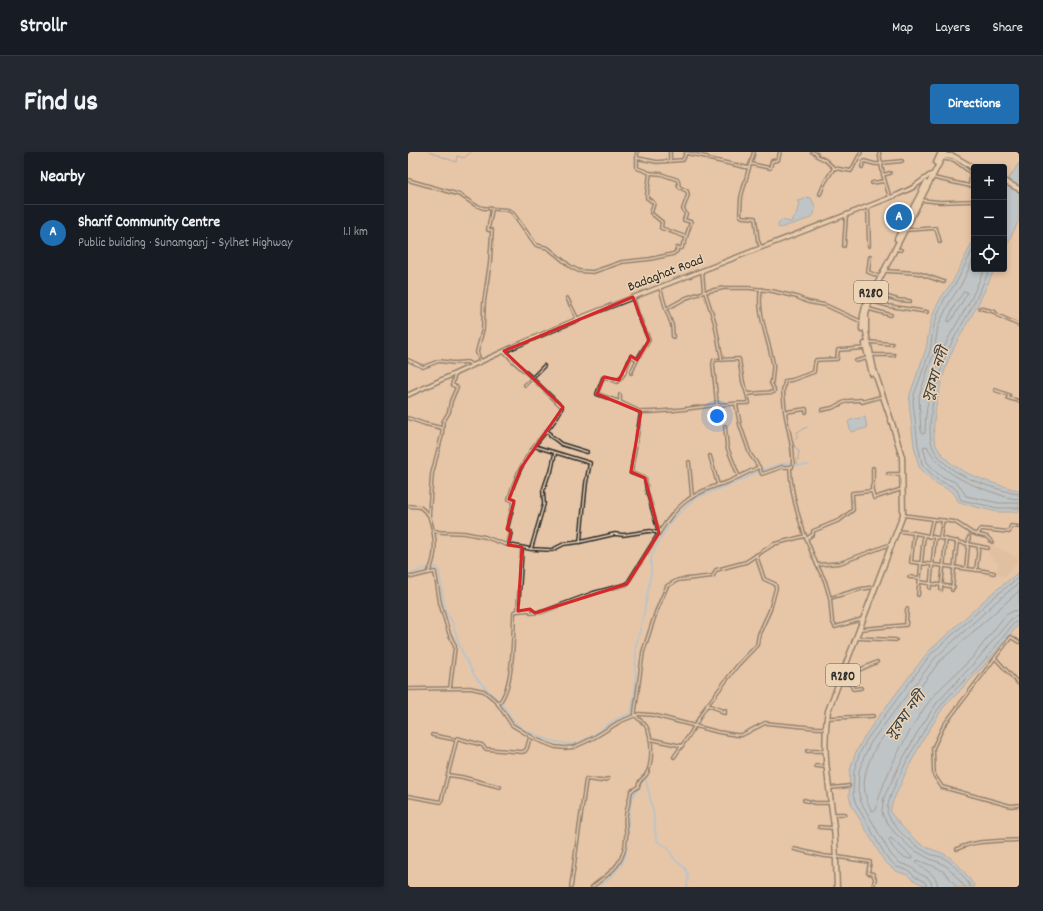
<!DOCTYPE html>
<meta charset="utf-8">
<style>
body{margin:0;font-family:Dekko,"Noto Sans Bengali",sans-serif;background:#242831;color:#f1f3f6}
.controls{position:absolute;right:12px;top:12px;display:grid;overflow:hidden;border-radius:4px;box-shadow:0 2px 6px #0003}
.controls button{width:36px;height:36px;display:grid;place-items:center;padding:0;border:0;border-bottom:1px solid #363941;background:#171b24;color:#f1f3f6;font:20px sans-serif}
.you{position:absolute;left:309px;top:264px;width:14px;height:14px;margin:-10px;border:3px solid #fff;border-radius:50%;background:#1a73e8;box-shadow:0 0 0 6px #1a73e833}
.badge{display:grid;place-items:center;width:26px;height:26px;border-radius:50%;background:#1f6fb2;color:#fff;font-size:13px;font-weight:700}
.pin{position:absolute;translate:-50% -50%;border:2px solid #fff;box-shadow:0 1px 4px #0006}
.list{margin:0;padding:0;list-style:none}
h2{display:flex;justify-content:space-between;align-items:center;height:52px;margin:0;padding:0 16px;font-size:17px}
h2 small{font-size:13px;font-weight:400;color:#9ea1a6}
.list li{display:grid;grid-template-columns:26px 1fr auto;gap:12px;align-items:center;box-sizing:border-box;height:56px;padding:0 16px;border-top:1px solid #363941}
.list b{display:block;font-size:15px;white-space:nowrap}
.list p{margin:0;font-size:13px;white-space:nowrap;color:#9ea1a6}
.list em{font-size:13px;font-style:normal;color:#9ea1a6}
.icon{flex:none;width:22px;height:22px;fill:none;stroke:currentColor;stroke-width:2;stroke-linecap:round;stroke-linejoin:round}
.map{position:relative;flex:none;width:611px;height:735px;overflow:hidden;border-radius:4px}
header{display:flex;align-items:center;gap:24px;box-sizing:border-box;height:56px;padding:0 20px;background:#171b24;border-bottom:1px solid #363941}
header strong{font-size:19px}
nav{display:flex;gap:22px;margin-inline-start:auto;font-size:14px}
.intro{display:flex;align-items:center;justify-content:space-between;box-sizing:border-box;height:96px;padding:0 24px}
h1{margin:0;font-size:28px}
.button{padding:10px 18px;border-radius:4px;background:#1f6fb2;color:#fff;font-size:14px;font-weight:700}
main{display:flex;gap:24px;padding:0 24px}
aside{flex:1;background:#171b24;border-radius:4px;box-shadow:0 2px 6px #0003}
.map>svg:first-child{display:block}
.built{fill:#dab79a}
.water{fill:#8ec1eb;stroke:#66859e}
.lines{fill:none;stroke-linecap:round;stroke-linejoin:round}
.shore{stroke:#536778;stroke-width:1}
.stream{stroke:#66859e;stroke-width:1}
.canal{stroke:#8ec1eb;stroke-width:2}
.street-casing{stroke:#2b2b2b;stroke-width:4.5}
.secondary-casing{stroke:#2b2b2b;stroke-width:6}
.primary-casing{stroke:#2b2b2b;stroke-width:7}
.street{stroke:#edd4b4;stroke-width:1.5}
.secondary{stroke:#edd4b4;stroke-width:3}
.primary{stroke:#edd4b4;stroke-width:4}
.marked{fill:none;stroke:#d62828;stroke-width:3;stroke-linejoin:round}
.labels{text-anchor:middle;stroke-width:3;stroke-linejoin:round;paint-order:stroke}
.shield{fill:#edd4b4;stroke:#655e54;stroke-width:1}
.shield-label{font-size:13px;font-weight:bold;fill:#2b2b2b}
.street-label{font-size:14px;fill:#2b2b2b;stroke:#edd4b4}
.water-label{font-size:15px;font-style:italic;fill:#3a4248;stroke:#edd4b4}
</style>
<header>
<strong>Strollr</strong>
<nav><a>Map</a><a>Layers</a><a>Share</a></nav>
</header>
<div class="intro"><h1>Find us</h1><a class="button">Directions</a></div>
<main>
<aside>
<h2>Nearby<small></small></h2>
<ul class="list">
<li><span class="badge">A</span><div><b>Sharif Community Centre</b><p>Public building · Sunamganj - Sylhet Highway</p></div><em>1.1 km</em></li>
</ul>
</aside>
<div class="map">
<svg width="611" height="735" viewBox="0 0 611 735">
<rect width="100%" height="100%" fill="#e7c6a7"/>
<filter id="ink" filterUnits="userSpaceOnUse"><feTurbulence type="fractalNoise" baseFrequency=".025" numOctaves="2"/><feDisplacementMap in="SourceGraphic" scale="8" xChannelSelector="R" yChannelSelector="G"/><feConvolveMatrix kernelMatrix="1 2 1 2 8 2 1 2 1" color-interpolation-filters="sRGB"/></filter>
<g filter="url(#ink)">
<!-- built -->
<path class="built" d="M585,393L606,404L611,408L597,425L591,423L588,419L591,411L584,407L580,401L581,396Z"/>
<!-- water -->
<g class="water">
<path d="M611,11V68L596,99V34Z"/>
<path d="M397,45L403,46C406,51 409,58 405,64L400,67L372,76L370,75V73L373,68L383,70L385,65L388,63L391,51L389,49L395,48Z"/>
<path d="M566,87V117H587C581,128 577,139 571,150C562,168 550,185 542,204C534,223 519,278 529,295C544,321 579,329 605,337L611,338V360H589L551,351L546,341L526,330L511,315L506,294L501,251L502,242L518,197L522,172L527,157L534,144L545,129Z"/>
<path d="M457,265L459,276L443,280L440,270L442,268Z"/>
<path d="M611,420V472L575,515L535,556L516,586L499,618L485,649L482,660C491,671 499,681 510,690C518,697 529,698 538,703C550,710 559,723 567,735H519L505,728L499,723L488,719L476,709L444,654L441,644L442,618L447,602L456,585L465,572L520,500L583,442Z"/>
</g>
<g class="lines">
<!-- shore -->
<g class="shore">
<path d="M566,95L548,131L537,146L531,159L526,173L522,199L506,243L505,250L510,293L514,312L528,327L545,335L549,338L553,348L590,356H611"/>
<path d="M566,106L553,133L542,149L530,174L526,200L511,244L513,281L514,282L517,281C517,250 527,213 541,185C548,172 557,159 564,145C568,136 572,126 577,117"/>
<path d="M582,117C577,127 573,137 568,147C559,166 546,183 538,203C530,224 515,278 526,298C541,324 577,333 604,341L611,342"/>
<path d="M557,139L559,140V142L543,169L540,170V168L547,152Z"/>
<path d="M611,347C602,347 595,344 587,341C560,332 532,321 519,294L515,295L519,310L531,323L547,330L552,334L558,344L591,351H611"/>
<path d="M611,439L531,510L469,593C457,616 450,635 464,659L468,658C474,626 503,573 523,547C535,532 551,520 564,506C575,492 586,477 598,463L605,459L611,458"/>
<path d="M483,686L504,705V707C493,707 486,698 481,689Z"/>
<path d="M519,735L517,730L507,725L501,719L489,715L479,706L448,652L445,643L446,619L451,603L459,587L523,502L586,445L611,425"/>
<path d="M524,735L523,730L520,726L510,721L503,715L492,711L483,703L453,650L450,638L451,619L456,605L463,590L527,506L589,449L611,431"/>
<path d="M530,735C529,721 517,719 508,711L509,708L530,716L537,721L549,735"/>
<path d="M557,735L541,716L533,711L522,707L504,697L486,680L475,664L474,658L476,645L491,614L509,581L528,552L568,509L603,467L607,465L611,464"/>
<path d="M563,735C556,725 547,713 536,706C532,704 528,704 524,703C507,695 489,680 480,663C472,650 521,568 532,555C543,540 559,527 572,513C584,500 595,485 606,471L611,469"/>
</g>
<!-- stream -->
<g class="stream">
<path d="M21,0L48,10L49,4L56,6L63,0"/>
<path d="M389,313L391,299L388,296L384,290L389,285V280L399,275"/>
</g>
<!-- canal -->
<g class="canal">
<path d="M0,422C10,421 18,413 29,415L31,419L37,457L45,472L50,490L56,504L68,526L95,554L108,572L116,578L144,589L161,592L171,591L184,584L205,569L223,561L227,538L228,494L235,466L243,422V407L247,396L263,369L287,346L329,330L351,319L372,312L379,311L389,313H401"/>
<path d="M191,735C215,716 220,708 220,677C220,668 221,658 223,649C226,641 233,633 237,625L245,659L248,685L250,690L259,695L267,708L277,716L280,722L279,735"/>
</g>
<!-- street casing -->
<g class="street-casing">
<g id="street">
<path d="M229,0V16L242,21L239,42V46L246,51L243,61L254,70L253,76L278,85L283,70L276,68L278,62L275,57L280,43L279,39L271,35L270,28L253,22L242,21"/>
<path d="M404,0L409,2V4L417,8L426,16"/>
<path d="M471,0L475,23L482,46"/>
<path d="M229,6L249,10L275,8L278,1L299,5L301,7L341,16L333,45L332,63L334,65L347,66L350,89L353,95"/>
<path d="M262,8V0"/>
<path d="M474,11L494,9"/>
<path d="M343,12L362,16L364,9L370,8L372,0"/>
<path d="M454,15L456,9L467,12H474"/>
<path d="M341,16L346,0"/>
<path d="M475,23L482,21"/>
<path d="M526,26L562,34L563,21L546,8L535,7"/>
<path d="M0,28L52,43L67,53L75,56L100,58L104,60L128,93L140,96L163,115L171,119L185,120L214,110L242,107L265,102L269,99V96H274L275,91H277L278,85"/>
<path d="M464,31L477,29"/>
<path d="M412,42L417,30L426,16L443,19L453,0"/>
<path d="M513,48L532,50L566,49"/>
<path d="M460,56L461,94"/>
<path d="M499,78L528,76L532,90"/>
<path d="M436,94L438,64"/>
<path d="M488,97L493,98"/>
<path d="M462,105L460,120L470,124"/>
<path d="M294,118L296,140"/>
<path d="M477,119L510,121L536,130"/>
<path d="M252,136L258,157L278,146L296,140L316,136H341L364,139L389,145L400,150L417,153L454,170"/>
<path d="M297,140L307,171L314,208"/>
<path d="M467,141L490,148L502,149"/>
<path d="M159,146L169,166"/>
<path d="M463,149L481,154L519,160"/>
<path d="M572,156L587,160L589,163L611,173"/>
<path d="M258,157L264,173L265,185"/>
<path d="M461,157L483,163"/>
<path d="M461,190L484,192"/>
<path d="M96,199L105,209L122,224L154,255C149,269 136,281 127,293C115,309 106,328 101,347L106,349L99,377L103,380L100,393"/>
<path d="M464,203H486"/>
<path d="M0,208L15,215L31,209L46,211L59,210L64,213"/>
<path d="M72,209L69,200L75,177L76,150L82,110L84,78H80L84,57"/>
<path d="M448,209L460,206"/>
<path d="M223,221L229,208L241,188L230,162L225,145"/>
<path d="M47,222L44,233L49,235L43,249L41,260L35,270L34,283L24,322L21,363L25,378L31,380L56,381L77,385L96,392L123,397L144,398L156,392L172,390L178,331L182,311L126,294"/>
<path d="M117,233L136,214"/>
<path d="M587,238L601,243L600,246L611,249"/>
<path d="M212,243V250L233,260L223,321L237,326L239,339L251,381C268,354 281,343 310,333"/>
<path d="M212,250L189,242L195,226L198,225L209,230L216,222L223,204L229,208"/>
<path d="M328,252L332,273L342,302L351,315"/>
<path d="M309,253L305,212L306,208L331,207L335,230L339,242"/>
<path d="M414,258L424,256L439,249L453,248L454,250L472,245"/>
<path d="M233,260C269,261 304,251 341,251L339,242L366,240V237L363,231L364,229C364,223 366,217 365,211C361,189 348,159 353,137"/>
<path d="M377,260L375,239L377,229L384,228L406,220L407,211L408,208L429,207L430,198L458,196"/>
<path d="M0,266L17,272L34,276"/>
<path d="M317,274L319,295L331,325"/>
<path d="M138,279L142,282V284L148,288L153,292L179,300"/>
<path d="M302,304L310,333L320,330L351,315L354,322L374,315H382C383,349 396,383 409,413L432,411L483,392"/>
<path d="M281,310L284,344"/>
<path d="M382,315H384C388,303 379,274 377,260L398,257V260"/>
<path d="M480,322H493"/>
<path d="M464,339V334L465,333V316"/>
<path d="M0,354L12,355L21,363"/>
<path d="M495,363L547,370L564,381L579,385L584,390"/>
<path d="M490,379L506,381L580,396"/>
<path d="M506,381L503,410L577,419L586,421"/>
<path d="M569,383L573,377L601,380L603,374L611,375"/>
<path d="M521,385L525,367"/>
<path d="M532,386L535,368"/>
<path d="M398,387L405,382V379L432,368L445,358L444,341L464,339L466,346L494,337"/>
<path d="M123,397L136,352L135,339L140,324L143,320L147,301"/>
<path d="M409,413L417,429L422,446L453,437L467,435"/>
<path d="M558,416L561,385"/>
<path d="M568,418L571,394"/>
<path d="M20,421L27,420L32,451L41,481L47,494L42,536"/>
<path d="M0,424L4,425L20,421C27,408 28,392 25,378"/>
<path d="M501,425L512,426"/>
<path d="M512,430L546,435"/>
<path d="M522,436L527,386"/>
<path d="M533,438L538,387"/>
<path d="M544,438L549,389"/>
<path d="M510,443L516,383"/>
<path d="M422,446L424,468L427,475L454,467"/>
<path d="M110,459L122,458L123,461L134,460L185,441L219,432L251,381L242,379L215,383L207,382L172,390"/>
<path d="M453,477L498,473L499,457"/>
<path d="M448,486L488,488"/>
<path d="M611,490L603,485L536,573L525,596L526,623L534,635L603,654L611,653"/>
<path d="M588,507L611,532"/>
<path d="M436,519L451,518L469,510"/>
<path d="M432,531L443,532L445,537L453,536"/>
<path d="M0,537L62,536L76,539L88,549L104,573L127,587L147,595L157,596L166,595L175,591L187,585L211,570L231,562L245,563L310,580L328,583H334L357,571L409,576H417"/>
<path d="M90,552C106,537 105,484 106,462V460L110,459L114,396"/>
<path d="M299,553L313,558V560L317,561V558"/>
<path d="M421,566L465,564"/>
<path d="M24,583L49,588"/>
<path d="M242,587L274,594"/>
<path d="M399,599H417"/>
<path d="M266,605L282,582L295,559L329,514L349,493L351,482L362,458L368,436L367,432L356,427L348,403"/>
<path d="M408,614L418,615"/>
<path d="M40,623L54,625L92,635"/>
<path d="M423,636L441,634"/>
<path d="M0,644L33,650L49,586L74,593L78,597L114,600L117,599L119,596L122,585"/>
<path d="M396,648L407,651H421"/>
<path d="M425,662H437"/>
<path d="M411,675L424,676"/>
<path d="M386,697L416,704L426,705"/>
<path d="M549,697C568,688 590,689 611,688"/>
<path d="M430,705L462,710L460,721L465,722L467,727L465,735"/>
<path d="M163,735L178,627L192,629L200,627"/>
<path d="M184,735C203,720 217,712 218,685C219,678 216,670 218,663C219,655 222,647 223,639L230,635C231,627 234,628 238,623C245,612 245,585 238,574C235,570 230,567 227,563V559L235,500L248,460L259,434L270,428L305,424L308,418L338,410L366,392L397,384"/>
</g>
</g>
<!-- secondary casing -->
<g class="secondary-casing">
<path id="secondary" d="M0,243L105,195L177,164L489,43L504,36L522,23L525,22"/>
</g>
<!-- primary casing -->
<g class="primary-casing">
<g id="primary">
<path d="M535,4H545L566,16"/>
<path d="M528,11L533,0"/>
<path d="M596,29L611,37"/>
<path d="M489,87L518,31"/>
<path d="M454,177L455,163L458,151"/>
<path d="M457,192L464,222"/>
<path d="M429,735C428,715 428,696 426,676C422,637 413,599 420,559L495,363L494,305L484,271L466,218L458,180V163L462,147L466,138L537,0"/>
</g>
</g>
<!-- street -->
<use href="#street" class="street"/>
<!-- secondary -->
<use href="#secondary" class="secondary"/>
<!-- primary -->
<use href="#primary" class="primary"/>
</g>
</g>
<!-- marked area -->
<path d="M0 0H611V735H0ZM225,145L241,188L229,208L223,204L211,228L196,225L189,242L233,260L223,320L237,326L251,381L219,432L127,461L122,457L110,459L114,395L100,393L103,380L99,377L106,349L101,347L113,316L155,255L96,199Z" fill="#e7c6a7" fill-opacity=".55" fill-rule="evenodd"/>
<path class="marked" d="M225,145L241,188L229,208L223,204L211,228L196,225L189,242L233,260L223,320L237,326L251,381L219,432L127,461L122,457L110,459L114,395L100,393L103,380L99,377L106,349L101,347L113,316L155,255L96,199Z"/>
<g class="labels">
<!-- shield labels -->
<g class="shield">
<rect x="446" y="129" width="34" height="22" rx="3"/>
<rect x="418" y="512" width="34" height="22" rx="3"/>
</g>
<g class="shield-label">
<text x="463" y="145">R280</text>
<text x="435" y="528">R280</text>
</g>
<!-- street labels -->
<g class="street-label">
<text transform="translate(257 120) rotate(-21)" y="5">Badaghat Road</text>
</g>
<!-- water labels -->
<g class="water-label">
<text transform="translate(527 222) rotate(-72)" y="5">সুরমা নদী</text>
<text transform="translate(497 563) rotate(-53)" y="5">সুরমা নদী</text>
</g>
</g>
</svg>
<div class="controls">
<button>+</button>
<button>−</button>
<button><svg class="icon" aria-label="locate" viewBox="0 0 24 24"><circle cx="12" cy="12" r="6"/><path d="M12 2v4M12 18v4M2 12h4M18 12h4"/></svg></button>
</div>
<div class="you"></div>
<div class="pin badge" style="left:491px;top:65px">A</div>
</div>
</main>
